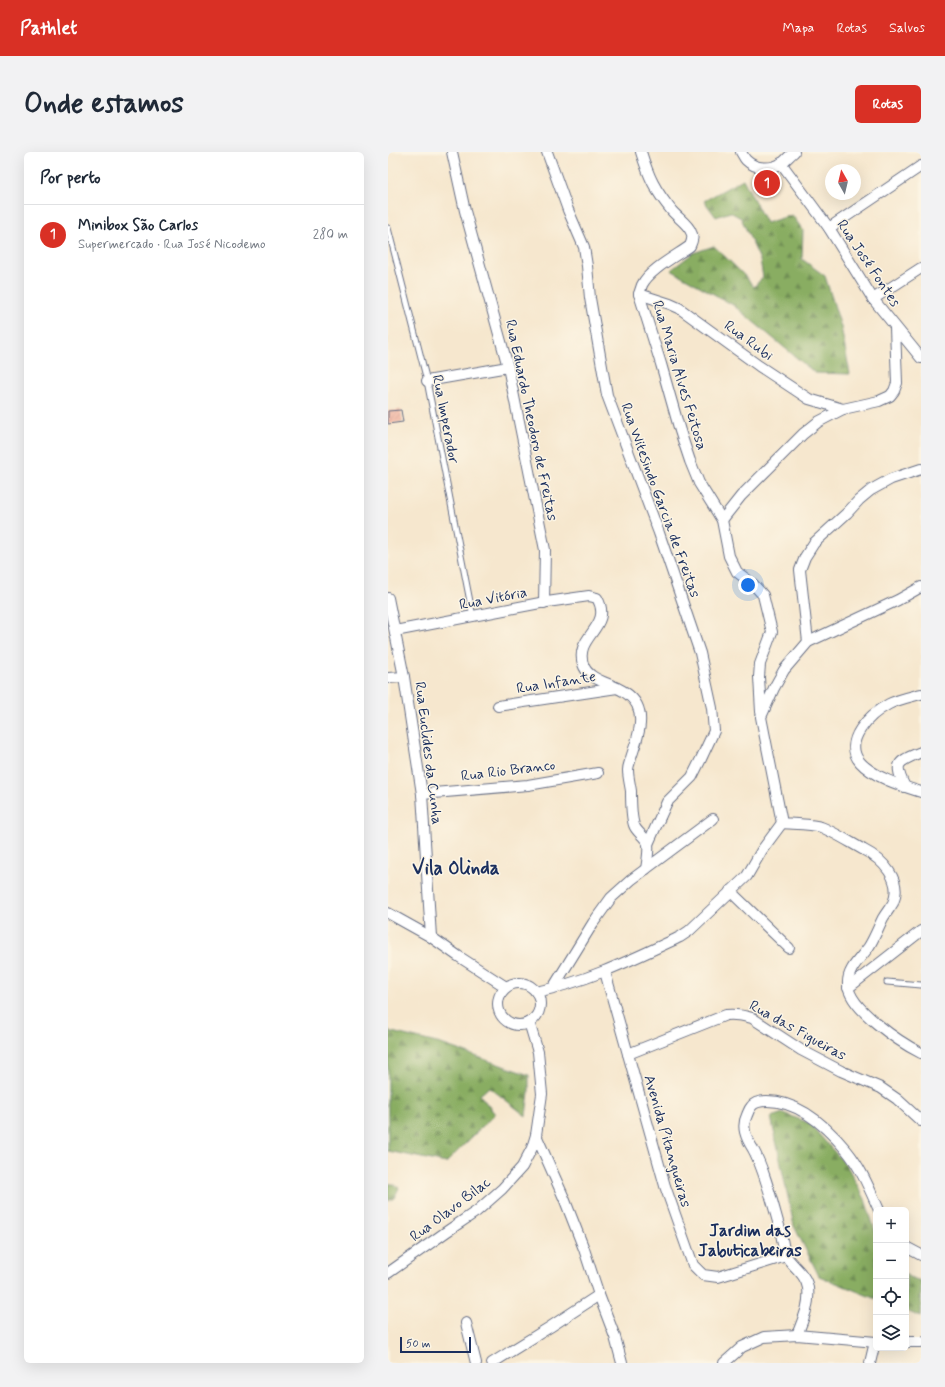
<!DOCTYPE html>
<html lang="pt">
<meta charset="utf-8">
<style>
body{margin:0;font-family:Mynerve,sans-serif;background:#f2f2f3;color:#1f2937}
.controls{position:absolute;right:12px;bottom:12px;display:grid;overflow:hidden;border-radius:6px;box-shadow:0 4px 16px #0002}
.controls button{width:36px;height:36px;display:grid;place-items:center;padding:0;border:0;border-bottom:1px solid #e0e1e3;background:#fff;color:#1f2937;font:20px sans-serif}
.compass{position:absolute;left:437px;top:12px;width:36px;height:36px;border-radius:50%;background:#fff;box-shadow:0 4px 16px #0002;rotate:352deg}
.scale{position:absolute;left:12px;bottom:10px;width:71px;box-sizing:border-box;padding-left:4px;border:2px solid #1b2f5e;border-top:0;font-size:11px;line-height:14px;white-space:nowrap;color:#1b2f5e;-webkit-text-stroke:3px #fcf5e5;paint-order:stroke}
.you{position:absolute;left:360px;top:433px;width:14px;height:14px;margin:-10px;border:3px solid #fff;border-radius:50%;background:#1a73e8;box-shadow:0 0 0 6px #1a73e833}
.badge{display:grid;place-items:center;width:26px;height:26px;border-radius:50%;background:#d93025;color:#fff;font-size:13px;font-weight:700}
.pin{position:absolute;translate:-50% -50%;border:2px solid #fff;box-shadow:0 1px 4px #0006}
.list{margin:0;padding:0;list-style:none}
h2{display:flex;justify-content:space-between;align-items:center;height:52px;margin:0;padding:0 16px;font-size:17px}
h2 small{font-size:13px;font-weight:400;color:#747a83}
.list li{display:grid;grid-template-columns:26px 1fr auto;gap:12px;align-items:center;box-sizing:border-box;height:60px;padding:0 16px;border-top:1px solid #e0e1e3}
.list b{display:block;font-size:15px;white-space:nowrap}
.list p{margin:0;font-size:13px;white-space:nowrap;color:#747a83}
.list em{font-size:13px;font-style:normal;color:#747a83}
.icon{flex:none;width:22px;height:22px;fill:none;stroke:currentColor;stroke-width:2;stroke-linecap:round;stroke-linejoin:round}
.map{position:relative;flex:none;width:533px;height:1211px;overflow:hidden;border-radius:6px}
header{display:flex;align-items:center;gap:24px;box-sizing:border-box;height:56px;padding:0 20px;background:#d93025;color:#fff}
header strong{font-size:19px}
nav{display:flex;gap:22px;margin-inline-start:auto;font-size:14px}
.intro{display:flex;align-items:center;justify-content:space-between;box-sizing:border-box;height:96px;padding:0 24px}
h1{margin:0;font-size:28px}
.button{padding:10px 18px;border-radius:6px;background:#d93025;color:#fff;font-size:14px;font-weight:700}
main{display:flex;gap:24px;padding:0 24px}
aside{flex:1;background:#fff;border-radius:6px;box-shadow:0 4px 16px #0002}
.map>svg:first-child{display:block}
.forest{fill:url(#forest-firs);stroke:#526e60}
.building{fill:url(#building-hatch)}
.lines{fill:none;stroke-linecap:round;stroke-linejoin:round}
.service-casing{stroke:#686f85;stroke-width:7}
.minor-casing{stroke:#686f85;stroke-width:12}
.service{stroke:#fff;stroke-width:5}
.minor{stroke:#fff;stroke-width:10}
.labels{text-anchor:middle;stroke-width:3;stroke-linejoin:round;paint-order:stroke}
.street-label{font-size:15px;fill:#1b2f5e;stroke:#fcf5e5}
.quarter-label{font-size:17px;font-weight:bold;fill:#1b2f5e;stroke:#fcf5e5}
.district-label{font-size:19px;font-weight:bold;fill:#1b2f5e;stroke:#fcf5e5}
</style>
<header>
<strong>Pathlet</strong>
<nav><a>Mapa</a><a>Rotas</a><a>Salvos</a></nav>
</header>
<div class="intro"><h1>Onde estamos</h1><a class="button">Rotas</a></div>
<main>
<aside>
<h2>Por perto<small></small></h2>
<ul class="list">
<li><span class="badge">1</span><div><b>Minibox São Carlos</b><p>Supermercado · Rua José Nicodemo</p></div><em>280 m</em></li>
</ul>
</aside>
<div class="map">
<svg width="533" height="1211" viewBox="0 0 533 1211">
<defs>
<pattern id="forest-firs" width="22" height="20" patternUnits="userSpaceOnUse"><rect width="22" height="20" fill="#89ad62"/><path d="M5 1l3.5 6h-7zM16 11l3.5 6h-7z" fill="#6f8d54"/></pattern>
<pattern id="building-hatch" width="6" height="6" patternUnits="userSpaceOnUse"><rect width="6" height="6" fill="#f1b19e"/><path d="M-1 1l2-2M0 6l6-6M5 7l2-2" fill="none" stroke="#c29084"/></pattern>
</defs>
<rect width="100%" height="100%" fill="#fcf5e5"/>
<filter id="ink" filterUnits="userSpaceOnUse"><feTurbulence type="fractalNoise" baseFrequency=".025" numOctaves="2"/><feDisplacementMap in="SourceGraphic" scale="8" xChannelSelector="R" yChannelSelector="G"/><feConvolveMatrix kernelMatrix="1 2 1 2 8 2 1 2 1" color-interpolation-filters="sRGB"/></filter>
<filter id="wash" filterUnits="userSpaceOnUse"><feTurbulence type="fractalNoise" baseFrequency=".012" numOctaves="4" result="noise"/><feDisplacementMap in="SourceGraphic" scale="16" xChannelSelector="R" yChannelSelector="G"/><feGaussianBlur stdDeviation="0.9" result="paint"/><feColorMatrix in="noise" values="0 0 0 0 0 0 0 0 0 0 0 0 0 0 0 0 0 1.4 0 .05"/><feComposite in="paint" operator="in"/></filter>
<g filter="url(#wash)">
<rect width="100%" height="100%" fill="#f6e7ce"/>
<!-- forest -->
<g class="forest">
<path d="M355,27L378,71L404,63L415,78L414,107L437,124L453,175L462,222L427,221L345,153L283,118L305,101L326,94L355,122L366,135L375,125L372,108L353,66L342,60L328,65L316,49Z"/>
<path d="M0,879L53,892L141,923V940L138,964L101,935L92,943L107,962L58,1011L0,999Z"/>
<path d="M395,961L421,971L459,1014L477,1047L488,1082V1147L431,1124L406,1074L383,965Z"/>
<path d="M0,1032H6L11,1036L6,1046L0,1049Z"/>
<path d="M518,1122L521,1125L533,1129V1165L518,1159Z"/>
</g>
<g id="blocks">
<!-- building -->
<path class="building" d="M13,258L15,270L0,272V259Z"/>
</g>
</g>
<g filter="url(#ink)">
<use href="#blocks" fill-opacity="0" stroke="#686f85" stroke-width="1"/>
<g class="lines">
<!-- service casing -->
<g class="service-casing">
<g id="service">
<path d="M0,76L39,229L85,465"/>
<path d="M499,830L533,833"/>
</g>
</g>
<!-- minor casing -->
<g class="minor-casing">
<g id="minor">
<path d="M64,0L77,59L120,215L157,398L156,451"/>
<path d="M159,0L180,58L196,95L199,114L202,146L219,243L271,381L312,501L324,556L326,579L313,607L304,625L279,650L260,692"/>
<path d="M253,0C261,26 267,38 284,59C290,66 300,72 303,80C306,85 304,89 302,94C288,104 261,118 254,133C253,136 252,139 251,142L273,212L292,279L302,309L311,331L334,368L341,404L349,420L365,432L375,443L384,480L372,512L371,525L373,560"/>
<path d="M353,0C355,3 356,6 358,8C367,17 383,18 394,11C398,8 402,3 406,0"/>
<path d="M393,11L441,76L485,147L533,206"/>
<path d="M441,76L533,14"/>
<path d="M251,142L282,152L291,156L371,214L421,247L455,257"/>
<path d="M485,147L533,116"/>
<path d="M39,229L120,215"/>
<path d="M334,368L353,344L415,282L430,270L455,257L491,249L502,244L506,239L509,231L507,175"/>
<path d="M533,435L510,448L420,490L396,518L386,536L373,565L394,671C404,672 424,672 433,675C446,680 463,691 476,698C494,707 515,728 505,751C502,756 498,761 495,766C490,776 486,787 480,796C472,807 459,818 460,832C460,856 513,891 533,901"/>
<path d="M0,446L16,525L34,642L43,785"/>
<path d="M7,479L152,451L201,444L209,446C226,475 186,484 195,512C201,533 237,530 249,553C257,569 248,590 243,606C242,610 240,614 240,618C240,625 242,632 243,639C243,649 243,664 246,673C248,680 258,685 260,692C261,698 259,711 258,717"/>
<path d="M420,490L412,418L417,405L426,391L459,361L471,348L483,338L503,327L533,317"/>
<path d="M0,526L16,525"/>
<path d="M533,542C522,545 511,547 501,552C482,562 454,589 472,610C485,625 514,634 533,640"/>
<path d="M110,554L229,536"/>
<path d="M517,635C505,610 510,610 533,600"/>
<path d="M34,642L140,633L210,621"/>
<path d="M342,739L401,796"/>
<path d="M0,761L43,785L70,804L118,835"/>
<path d="M217,820L277,1034L305,1113L315,1123L330,1125L398,1104"/>
<circle cx="131" cy="852" r="21"/>
<path d="M165,836L205,771L223,746L243,728L325,667"/>
<path d="M460,836L533,779"/>
<path d="M148,840C199,830 245,807 292,785L301,779L359,724L374,698L394,671"/>
<path d="M240,902L338,863C348,862 354,863 364,866L413,898L453,919L493,936L509,947L533,969"/>
<path d="M148,983L176,1046L196,1097L211,1143L227,1185L234,1211"/>
<path d="M518,1095L533,1103"/>
<path d="M0,1121L58,1080L89,1059L114,1037L134,1015L144,996L148,983L154,942L150,900L141,870"/>
<path d="M78,1171L88,1211"/>
<path d="M409,1183C415,1167 422,1154 420,1136C418,1122 405,1115 398,1104C395,1096 394,1085 392,1077C385,1053 377,1019 365,997C358,986 353,975 359,963C360,961 361,957 363,955C366,950 374,949 379,949C412,949 440,976 459,999C473,1016 482,1038 491,1058"/>
<path d="M518,1190H533"/>
<path d="M104,1211L162,1175L211,1143"/>
<path d="M336,1211L354,1195L376,1185L409,1183L488,1190"/>
<path d="M482,1211L487,1190"/>
</g>
</g>
<!-- service -->
<use href="#service" class="service"/>
<!-- minor -->
<use href="#minor" class="minor"/>
</g>
</g>
<g class="labels">
<!-- street labels -->
<g class="street-label">
<text transform="translate(481 111) rotate(56)" y="5">Rua José Fontes</text>
<text transform="translate(361 188) rotate(36)" y="5">Rua Rubi</text>
<text transform="translate(292 223) rotate(73)" y="5">Rua Maria Alves Feitosa</text>
<text transform="translate(58 267) rotate(79)" y="5">Rua Imperador</text>
<text transform="translate(144 268) rotate(78)" y="5">Rua Eduardo Theodoro de Freitas</text>
<text transform="translate(273 348) rotate(70)" y="5">Rua Witesindo Garcia de Freitas</text>
<text transform="translate(105 446) rotate(-11)" y="5">Rua Vitória</text>
<text transform="translate(168 530) rotate(-9)" y="5">Rua Infante</text>
<text transform="translate(41 601) rotate(83)" y="5">Rua Euclides da Cunha</text>
<text transform="translate(120 618) rotate(-7)" y="5">Rua Rio Branco</text>
<text transform="translate(410 878) rotate(29)" y="5">Rua das Figueiras</text>
<text transform="translate(280 989) rotate(74)" y="5">Avenida Pitangueiras</text>
<text transform="translate(62 1057) rotate(-37)" y="5">Rua Olavo Bilac</text>
</g>
<!-- quarter labels -->
<g class="quarter-label">
<text x="362" y="1084">Jardim das<tspan x="362" dy="20">Jabuticabeiras</tspan></text>
</g>
<!-- district labels -->
<g class="district-label">
<text x="68" y="722">Vila Olinda</text>
</g>
</g>
</svg>
<div class="controls">
<button>+</button>
<button>−</button>
<button><svg class="icon" aria-label="locate" viewBox="0 0 24 24"><circle cx="12" cy="12" r="6"/><path d="M12 2v4M12 18v4M2 12h4M18 12h4"/></svg></button>
<button><svg class="icon" aria-label="layers" viewBox="0 0 24 24"><path d="M12 4l9 5-9 5-9-5zM3 14l9 5 9-5"/></svg></button>
</div>
<svg class="compass" viewBox="-18 -18 36 36"><path d="M0-13l5 13h-10z" fill="#e53935"/><path d="M0 13l5-13h-10z" fill="#747a83"/></svg>
<div class="scale">50 m</div>
<div class="you"></div>
<div class="pin badge" style="left:379px;top:31px">1</div>
</div>
</main>
